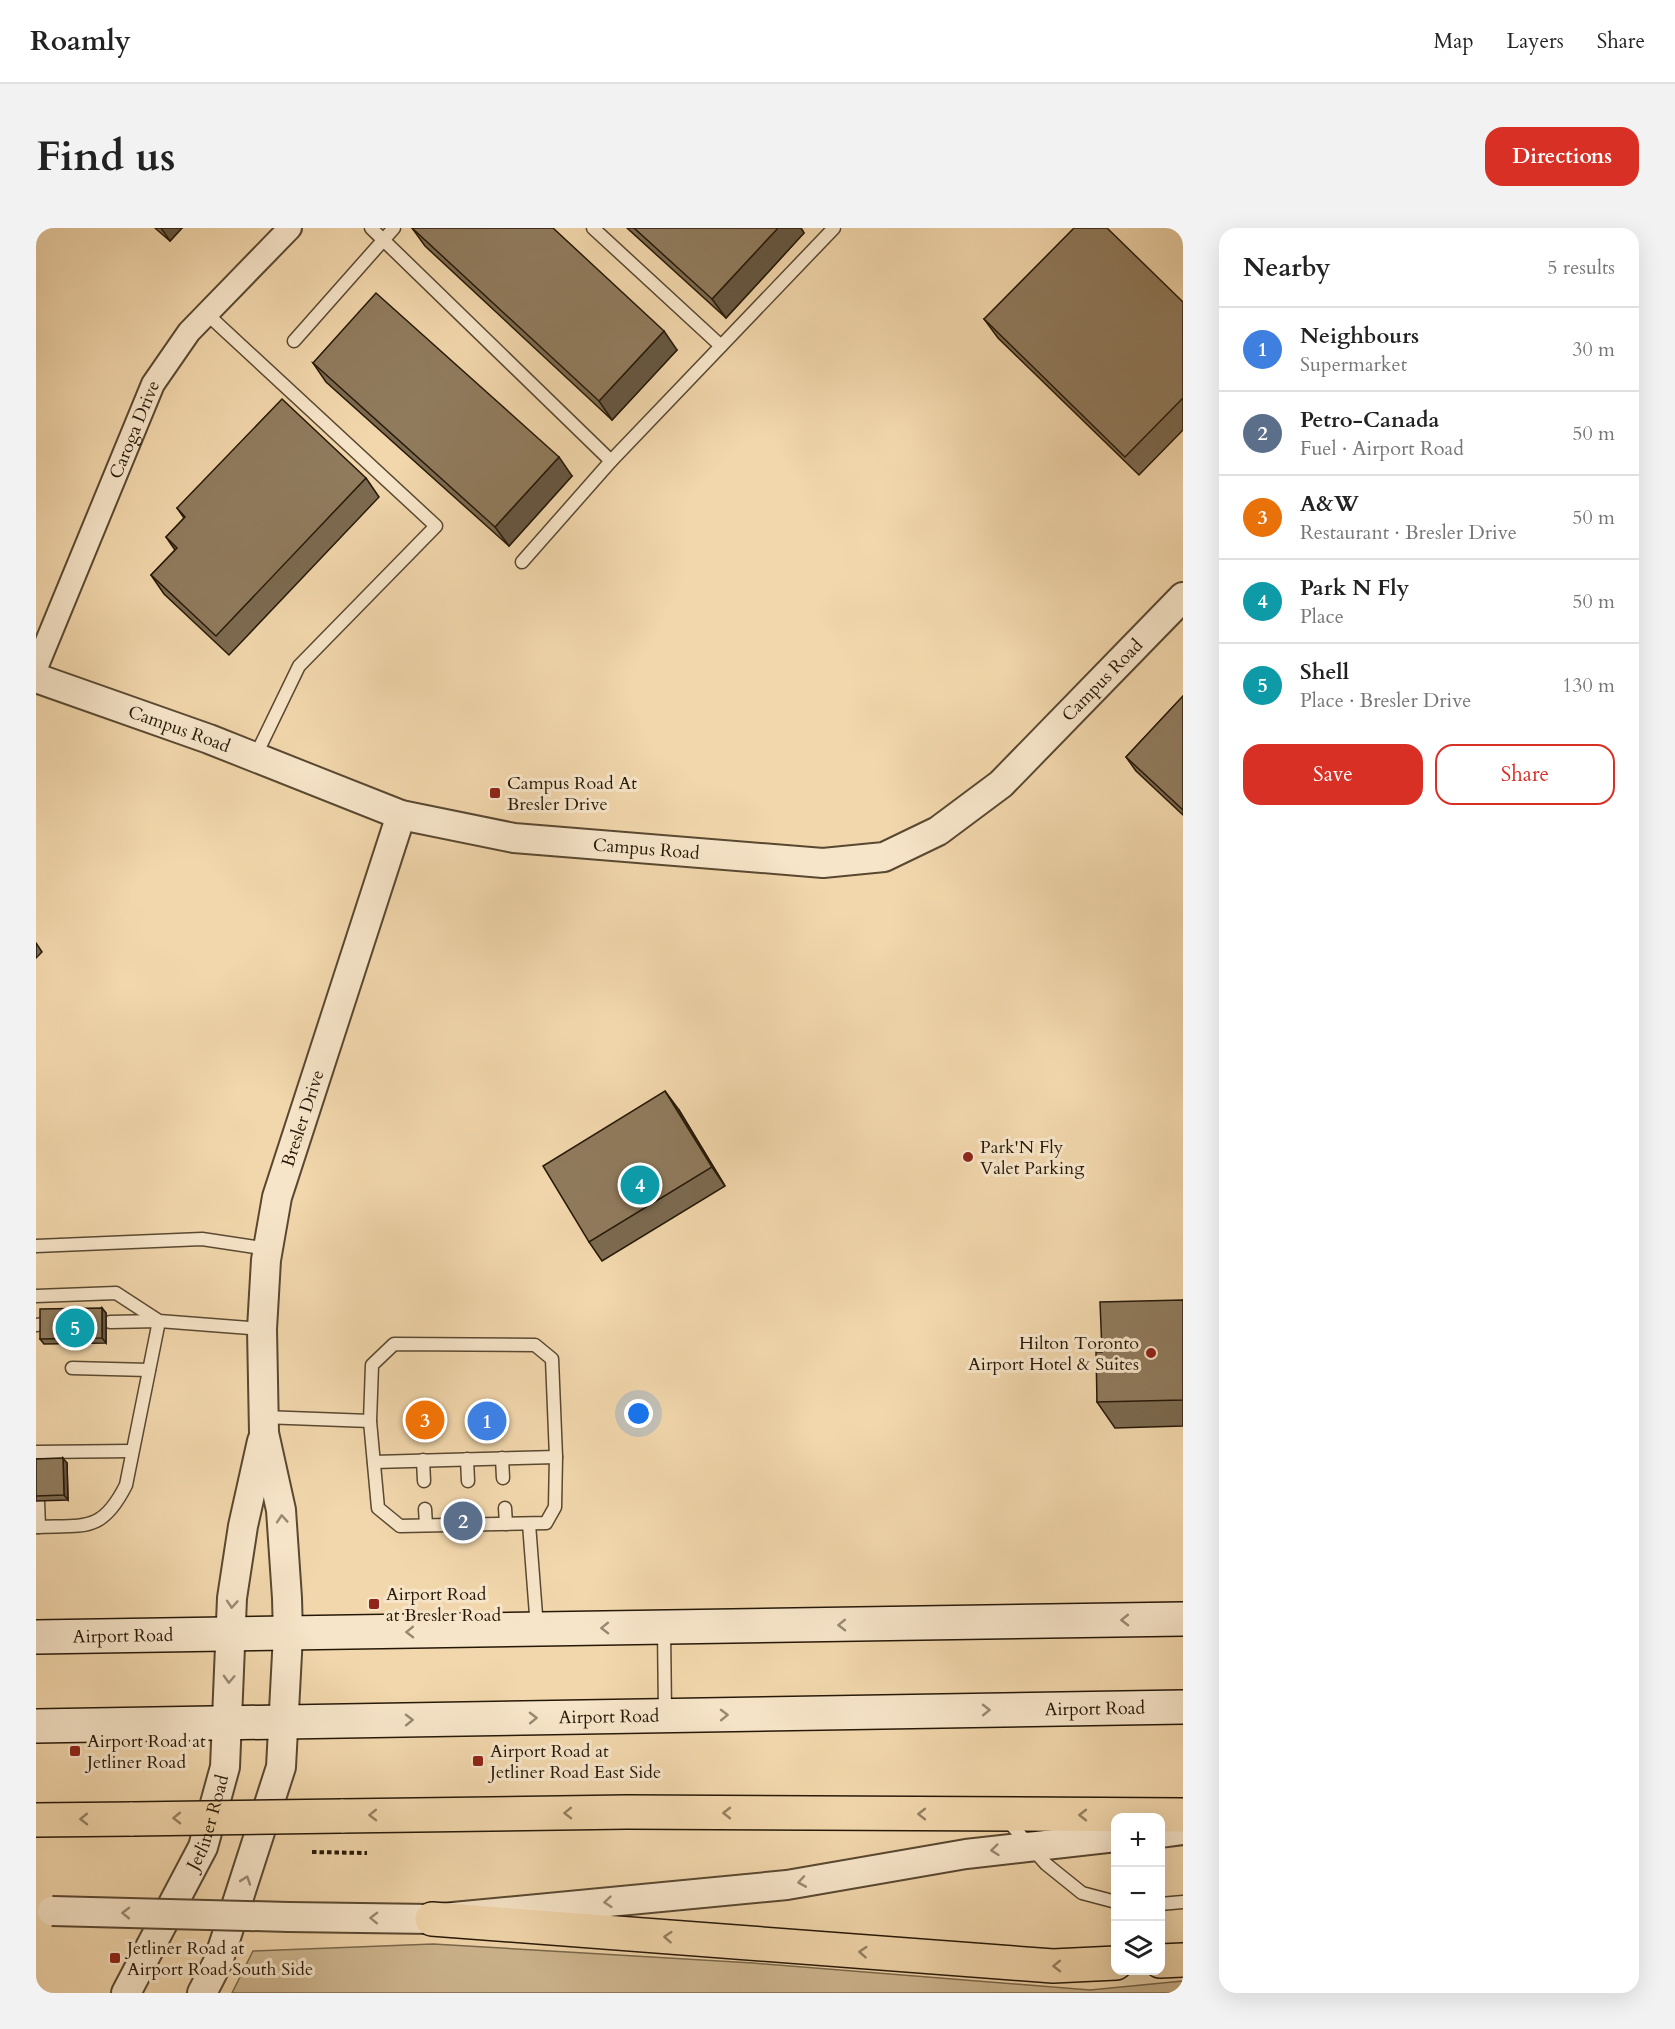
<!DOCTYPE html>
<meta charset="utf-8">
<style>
body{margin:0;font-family:Cardo,serif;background:#f2f2f2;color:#222}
.controls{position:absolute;right:18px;bottom:18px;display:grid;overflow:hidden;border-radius:12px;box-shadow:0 6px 24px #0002}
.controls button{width:54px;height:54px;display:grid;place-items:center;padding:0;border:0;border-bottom:2px solid #e0e0e0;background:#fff;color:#222;font:30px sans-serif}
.you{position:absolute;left:603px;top:1186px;width:21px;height:21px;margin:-15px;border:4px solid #fff;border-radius:50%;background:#1a73e8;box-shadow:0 0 0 9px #1a73e833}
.badge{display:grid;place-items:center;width:39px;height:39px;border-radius:50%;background:#d93025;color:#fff;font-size:20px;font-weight:700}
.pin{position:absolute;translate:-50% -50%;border:3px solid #fff;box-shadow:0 2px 6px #0006}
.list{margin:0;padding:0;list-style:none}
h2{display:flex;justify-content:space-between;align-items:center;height:78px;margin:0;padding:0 24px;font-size:26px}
h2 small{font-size:20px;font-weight:400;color:#767676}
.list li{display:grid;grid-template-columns:39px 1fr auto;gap:18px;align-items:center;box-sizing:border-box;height:84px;padding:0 24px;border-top:2px solid #e0e0e0}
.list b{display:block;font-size:22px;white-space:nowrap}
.list p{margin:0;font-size:20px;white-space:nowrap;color:#767676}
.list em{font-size:20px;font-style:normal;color:#767676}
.actions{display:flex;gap:12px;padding:18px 24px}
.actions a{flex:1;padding:14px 0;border:2px solid #d93025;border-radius:18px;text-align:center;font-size:21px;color:#d93025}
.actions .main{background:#d93025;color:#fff}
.icon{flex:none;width:33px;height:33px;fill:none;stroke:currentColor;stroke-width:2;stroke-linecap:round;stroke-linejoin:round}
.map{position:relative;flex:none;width:1147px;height:1765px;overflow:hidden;border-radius:18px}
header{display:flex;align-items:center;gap:36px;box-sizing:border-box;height:84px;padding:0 30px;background:#fff;border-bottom:2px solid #e0e0e0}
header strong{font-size:28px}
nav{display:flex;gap:33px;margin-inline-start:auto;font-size:21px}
.intro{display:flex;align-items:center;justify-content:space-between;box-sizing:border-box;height:144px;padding:0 36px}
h1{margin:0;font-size:42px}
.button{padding:15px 27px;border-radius:18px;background:#d93025;color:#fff;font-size:21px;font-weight:700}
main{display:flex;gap:36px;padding:0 36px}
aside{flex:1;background:#fff;border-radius:18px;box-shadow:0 6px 24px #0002}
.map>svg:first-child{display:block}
.green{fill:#cfb790;stroke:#7a684c;stroke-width:1.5}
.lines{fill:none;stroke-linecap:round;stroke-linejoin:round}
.service-casing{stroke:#594831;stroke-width:15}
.minor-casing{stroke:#594831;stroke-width:26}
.tertiary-casing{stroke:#594831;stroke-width:32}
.secondary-casing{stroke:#261808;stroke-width:36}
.trunk-casing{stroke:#261808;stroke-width:36}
.motorway-casing{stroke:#261808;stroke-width:36}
.path{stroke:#261808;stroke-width:4;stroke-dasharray:4.5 3;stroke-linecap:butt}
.service{stroke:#f7e5c9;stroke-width:12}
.minor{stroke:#f7e5c9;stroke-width:22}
.tertiary{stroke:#f7e5c9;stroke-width:28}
.secondary{stroke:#f7e5c9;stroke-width:33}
.trunk{stroke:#f2d7ac;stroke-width:33}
.motorway{stroke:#f2d7ac;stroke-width:33}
.tertiary-bridge-casing{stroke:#594831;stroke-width:32;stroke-linecap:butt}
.trunk-bridge-casing{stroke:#261808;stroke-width:36;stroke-linecap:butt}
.tertiary-bridge{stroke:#f7e5c9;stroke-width:28}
.trunk-bridge{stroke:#f2d7ac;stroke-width:33}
.wall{fill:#7c6a50;stroke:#261808;stroke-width:1.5}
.shaded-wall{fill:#655641;stroke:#261808;stroke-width:1.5}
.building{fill:#907b5d;stroke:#261808;stroke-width:1.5}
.oneway{stroke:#998972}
.oneway2{stroke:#968162}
.poi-dot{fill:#8f2418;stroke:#f7e5c9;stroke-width:2}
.labels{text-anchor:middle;stroke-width:6;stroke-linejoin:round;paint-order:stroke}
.street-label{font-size:18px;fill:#261808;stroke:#f7e5c9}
.poi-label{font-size:18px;fill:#261808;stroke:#f7e5c9;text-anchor:start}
</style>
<header>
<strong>Roamly</strong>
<nav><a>Map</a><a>Layers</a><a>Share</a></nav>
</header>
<div class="intro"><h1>Find us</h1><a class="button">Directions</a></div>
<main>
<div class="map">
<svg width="1147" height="1765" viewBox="0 0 1147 1765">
<rect width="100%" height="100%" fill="#f2d7ac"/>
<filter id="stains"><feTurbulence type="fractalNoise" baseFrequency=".00333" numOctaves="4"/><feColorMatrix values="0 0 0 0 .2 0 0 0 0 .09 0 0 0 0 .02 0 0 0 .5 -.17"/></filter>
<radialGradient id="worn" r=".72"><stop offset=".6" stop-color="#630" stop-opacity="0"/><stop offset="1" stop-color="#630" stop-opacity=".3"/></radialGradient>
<!-- green -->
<path class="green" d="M397,1716L717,1735L1054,1762L1147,1753V1765H196L217,1723Z"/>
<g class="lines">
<!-- service casing -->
<g class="service-casing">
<g id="service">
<path d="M335,0L575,233"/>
<path d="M557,0L685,118"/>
<path d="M171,86L400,298L263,438L219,529"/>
<path d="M258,113L358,0"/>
<path d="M486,334L575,233L798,0"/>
<path d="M0,1018L166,1011L232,1021"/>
<path d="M0,1068L80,1065L123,1093L226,1101"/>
<path d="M0,1097L7,1096"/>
<path d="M358,1116L499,1117L516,1131L520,1229L519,1279L510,1295L364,1298L342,1280L334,1193L336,1137Z"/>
<path d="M36,1140L113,1142"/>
<path d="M227,1189L334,1193"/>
<path d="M0,1224L96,1223"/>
<path d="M466,1230L467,1250"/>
<path d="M431,1231L432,1253"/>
<path d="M387,1232L388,1253"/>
<path d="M338,1234L520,1229"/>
<path d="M2,1273L3,1299"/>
<path d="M469,1280L470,1296"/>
<path d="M389,1281L390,1297"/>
<path d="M433,1281L434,1298"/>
<path d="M493,1296L501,1400"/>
<path d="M0,1299C49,1297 66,1305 90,1257L123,1093L74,1094"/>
<path d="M628,1401L629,1486"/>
<path d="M971,1592L1010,1636L1046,1665L1080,1674"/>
<path d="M1124,1676L1147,1674"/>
</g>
</g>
<!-- minor casing -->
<g class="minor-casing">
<g id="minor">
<path id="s1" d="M0,440L117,156L153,104L254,0"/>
</g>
</g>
<!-- tertiary casing -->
<g class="tertiary-casing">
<g id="tertiary">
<path id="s2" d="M0,450L173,511L365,587L478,610L787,635L848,629L902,603L965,556L1147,369"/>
<path d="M1124,1605L1147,1602"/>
<path d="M253,1689L396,1691L751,1657L930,1626L1080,1609"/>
<path id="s3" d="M90,1765L167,1619L189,1539L196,1370L207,1298L226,1213"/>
<path id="s4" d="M166,1765L182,1734L245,1539L252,1407L251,1370L245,1282L228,1205L226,1101L230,1032L241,969L365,587"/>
</g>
</g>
<!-- secondary casing -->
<g class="secondary-casing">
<g id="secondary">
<path id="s5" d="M0,1409L1147,1391"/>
<path id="s6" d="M0,1498L1147,1479"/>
</g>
</g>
<!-- trunk casing -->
<g class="trunk-casing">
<g id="trunk">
<path d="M305,1588L591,1584L1147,1587"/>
<path d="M0,1592L97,1591"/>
</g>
</g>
<!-- motorway casing -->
<g class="motorway-casing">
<g id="motorway">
<path d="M396,1691L1017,1738L1080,1735"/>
<path d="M1124,1733L1147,1732"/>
</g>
</g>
<!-- path -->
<path class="path" d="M276,1624L331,1625"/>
<!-- service -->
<use href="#service" class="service"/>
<!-- minor -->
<use href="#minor" class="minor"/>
<!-- tertiary -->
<use href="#tertiary" class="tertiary"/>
<!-- secondary -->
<use href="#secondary" class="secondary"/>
<!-- trunk -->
<use href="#trunk" class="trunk"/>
<!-- motorway -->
<use href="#motorway" class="motorway"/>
<!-- tertiary-bridge casing -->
<g class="tertiary-bridge-casing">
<path id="tertiary-bridge" d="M16,1683L253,1689"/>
</g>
<!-- trunk-bridge casing -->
<g class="trunk-bridge-casing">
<path id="trunk-bridge" d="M97,1591L305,1588"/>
</g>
<!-- tertiary-bridge -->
<use href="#tertiary-bridge" class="tertiary-bridge"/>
<!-- trunk-bridge -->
<use href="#trunk-bridge" class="trunk-bridge"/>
</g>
<!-- wall -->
<g class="wall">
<path d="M119,0H146L134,13Z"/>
<path d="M376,0L641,122L576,192L389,18Z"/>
<path d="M591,0H765L768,5L690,90Z"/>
<path d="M1147,74V202L1103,247L962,110L948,91Z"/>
<path d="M277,135L536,248L473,318L290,154Z"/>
<path d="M330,250L343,269L193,427L128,366L115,347L139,322L130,309L148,290L141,280Z"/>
<path d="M1147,468V587L1100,543L1090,529Z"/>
<path d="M0,715L6,724L0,730Z"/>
<path d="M643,882L689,958L566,1033L553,1014Z"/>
<path d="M1147,1072V1198L1079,1200L1061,1174L1066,1124Z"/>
<path d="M66,1080L70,1085V1115L8,1116L4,1111Z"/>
<path d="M0,1231L31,1235L32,1272L0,1273Z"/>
</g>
<!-- shaded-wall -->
<g class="shaded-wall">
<path d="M125,0H146L134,13Z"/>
<path d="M742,0H765L768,5L690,90L676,71Z"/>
<path d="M628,103L641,122L576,192L563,173Z"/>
<path d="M523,229L536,248L473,318L459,299Z"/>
<path d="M629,863L643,882L689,958L676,939Z"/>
<path d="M66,1080L70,1085V1115L66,1110Z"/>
<path d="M27,1230L31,1235L32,1272L28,1267Z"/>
</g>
<!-- building -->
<g class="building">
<path d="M376,0H517L628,103L563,173Z"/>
<path d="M598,0H742L676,71Z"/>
<path d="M1038,0H1071L1147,74V170L1089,229L948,91Z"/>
<path d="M340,65L523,229L459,299L277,135Z"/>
<path d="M246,171L330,250L180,408L115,347L141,320L130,309L149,289L141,280Z"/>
<path d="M1147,468V582L1090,529Z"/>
<path d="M629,863L676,939L553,1014L507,938Z"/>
<path d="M1147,1072V1172L1061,1174L1060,1124H1066L1064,1074Z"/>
<path d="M66,1080V1110L4,1111V1081Z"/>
<path d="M27,1230L28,1267L0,1268V1231Z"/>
</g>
<!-- one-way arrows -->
<defs><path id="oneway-chevron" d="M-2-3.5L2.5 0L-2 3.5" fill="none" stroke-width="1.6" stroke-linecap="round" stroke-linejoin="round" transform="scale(1.5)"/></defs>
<g class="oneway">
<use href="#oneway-chevron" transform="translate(246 1291) rotate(-94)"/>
<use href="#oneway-chevron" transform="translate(196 1376) rotate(94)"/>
<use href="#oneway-chevron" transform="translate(1089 1392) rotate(179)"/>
<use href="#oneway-chevron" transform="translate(806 1397) rotate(179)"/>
<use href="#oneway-chevron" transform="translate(569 1400) rotate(179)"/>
<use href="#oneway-chevron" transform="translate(374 1404) rotate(179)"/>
<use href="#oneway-chevron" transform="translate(193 1451) rotate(92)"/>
<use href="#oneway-chevron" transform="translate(950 1482) rotate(-1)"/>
<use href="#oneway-chevron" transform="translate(688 1487) rotate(-1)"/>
<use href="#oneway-chevron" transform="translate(497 1490) rotate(-1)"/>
<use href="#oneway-chevron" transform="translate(373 1492) rotate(-1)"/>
<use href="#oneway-chevron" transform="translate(959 1622) rotate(174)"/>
<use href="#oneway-chevron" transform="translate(210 1652) rotate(-71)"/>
<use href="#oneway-chevron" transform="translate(766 1654) rotate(170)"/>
<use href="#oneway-chevron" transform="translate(572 1674) rotate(175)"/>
<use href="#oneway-chevron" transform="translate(90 1685) rotate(-179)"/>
<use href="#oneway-chevron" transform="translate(338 1690) rotate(-179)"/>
</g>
<g class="oneway2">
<use href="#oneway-chevron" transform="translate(532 1585) rotate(179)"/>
<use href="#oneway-chevron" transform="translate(691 1585) rotate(-180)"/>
<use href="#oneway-chevron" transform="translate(886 1586) rotate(-180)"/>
<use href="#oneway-chevron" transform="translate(337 1587) rotate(179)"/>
<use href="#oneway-chevron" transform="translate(1047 1587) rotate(-180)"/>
<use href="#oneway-chevron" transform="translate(141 1590) rotate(179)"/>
<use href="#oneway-chevron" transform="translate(48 1591) rotate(179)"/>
<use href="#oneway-chevron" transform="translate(632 1709) rotate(-176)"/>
<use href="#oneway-chevron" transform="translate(827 1724) rotate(-176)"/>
<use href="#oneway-chevron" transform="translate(1021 1738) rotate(179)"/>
</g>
<!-- markers -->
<g class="poi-dot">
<rect x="453" y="559" width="12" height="12" rx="3"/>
<circle cx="932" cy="929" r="6"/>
<circle cx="1115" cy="1125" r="6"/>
<rect x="332" y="1370" width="12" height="12" rx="3"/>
<rect x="33" y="1517" width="12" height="12" rx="3"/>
<rect x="436" y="1527" width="12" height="12" rx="3"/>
<rect x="73" y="1724" width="12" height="12" rx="3"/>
</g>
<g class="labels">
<!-- street labels -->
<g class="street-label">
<text dy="6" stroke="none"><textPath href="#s1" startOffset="258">Caroga Drive</textPath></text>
<text dy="6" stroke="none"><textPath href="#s2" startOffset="1160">Campus Road</textPath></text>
<text dy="6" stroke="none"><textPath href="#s2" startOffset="152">Campus Road</textPath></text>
<text dy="6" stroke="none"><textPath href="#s2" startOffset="638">Campus Road</textPath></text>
<text dy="6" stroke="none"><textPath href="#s4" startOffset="896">Bresler Drive</textPath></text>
<text dy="6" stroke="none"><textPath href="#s5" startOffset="87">Airport Road</textPath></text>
<text dy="6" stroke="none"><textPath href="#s6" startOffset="1059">Airport Road</textPath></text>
<text dy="6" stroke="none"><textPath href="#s6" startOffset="573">Airport Road</textPath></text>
<text dy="6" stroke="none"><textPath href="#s3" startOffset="190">Jetliner Road</textPath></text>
</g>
<!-- poi labels -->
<g class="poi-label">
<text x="471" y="561">Campus Road At<tspan x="471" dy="21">Bresler Drive</tspan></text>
<text x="944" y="925">Park'N Fly<tspan x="944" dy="21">Valet Parking</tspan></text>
<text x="1103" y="1121" text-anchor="end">Hilton Toronto<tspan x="1103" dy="21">Airport Hotel &amp; Suites</tspan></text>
<text x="350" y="1372">Airport Road<tspan x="350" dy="21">at Bresler Road</tspan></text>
<text x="51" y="1519">Airport Road at<tspan x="51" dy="21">Jetliner Road</tspan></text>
<text x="454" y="1529">Airport Road at<tspan x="454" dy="21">Jetliner Road East Side</tspan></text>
<text x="91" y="1726">Jetliner Road at<tspan x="91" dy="21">Airport Road South Side</tspan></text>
</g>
</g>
<rect width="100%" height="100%" filter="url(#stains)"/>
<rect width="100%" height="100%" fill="url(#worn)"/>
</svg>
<div class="controls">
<button>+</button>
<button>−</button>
<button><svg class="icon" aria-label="layers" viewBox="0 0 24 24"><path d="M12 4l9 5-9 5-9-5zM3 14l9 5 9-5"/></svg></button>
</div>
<div class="you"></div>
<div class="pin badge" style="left:451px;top:1193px;background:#3f7fe0">1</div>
<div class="pin badge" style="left:427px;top:1293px;background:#5c6f8a">2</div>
<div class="pin badge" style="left:389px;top:1192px;background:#e8710a">3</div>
<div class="pin badge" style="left:604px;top:957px;background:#0f9aa8">4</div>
<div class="pin badge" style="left:39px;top:1100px;background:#0f9aa8">5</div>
</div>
<aside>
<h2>Nearby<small>5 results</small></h2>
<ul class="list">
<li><span class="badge" style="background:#3f7fe0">1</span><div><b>Neighbours</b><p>Supermarket</p></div><em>30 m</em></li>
<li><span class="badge" style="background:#5c6f8a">2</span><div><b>Petro-Canada</b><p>Fuel · Airport Road</p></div><em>50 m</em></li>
<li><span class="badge" style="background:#e8710a">3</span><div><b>A&amp;W</b><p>Restaurant · Bresler Drive</p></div><em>50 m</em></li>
<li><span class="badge" style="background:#0f9aa8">4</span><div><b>Park N Fly</b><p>Place</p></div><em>50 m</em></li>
<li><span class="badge" style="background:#0f9aa8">5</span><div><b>Shell</b><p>Place · Bresler Drive</p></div><em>130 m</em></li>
</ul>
<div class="actions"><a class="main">Save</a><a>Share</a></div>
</aside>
</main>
